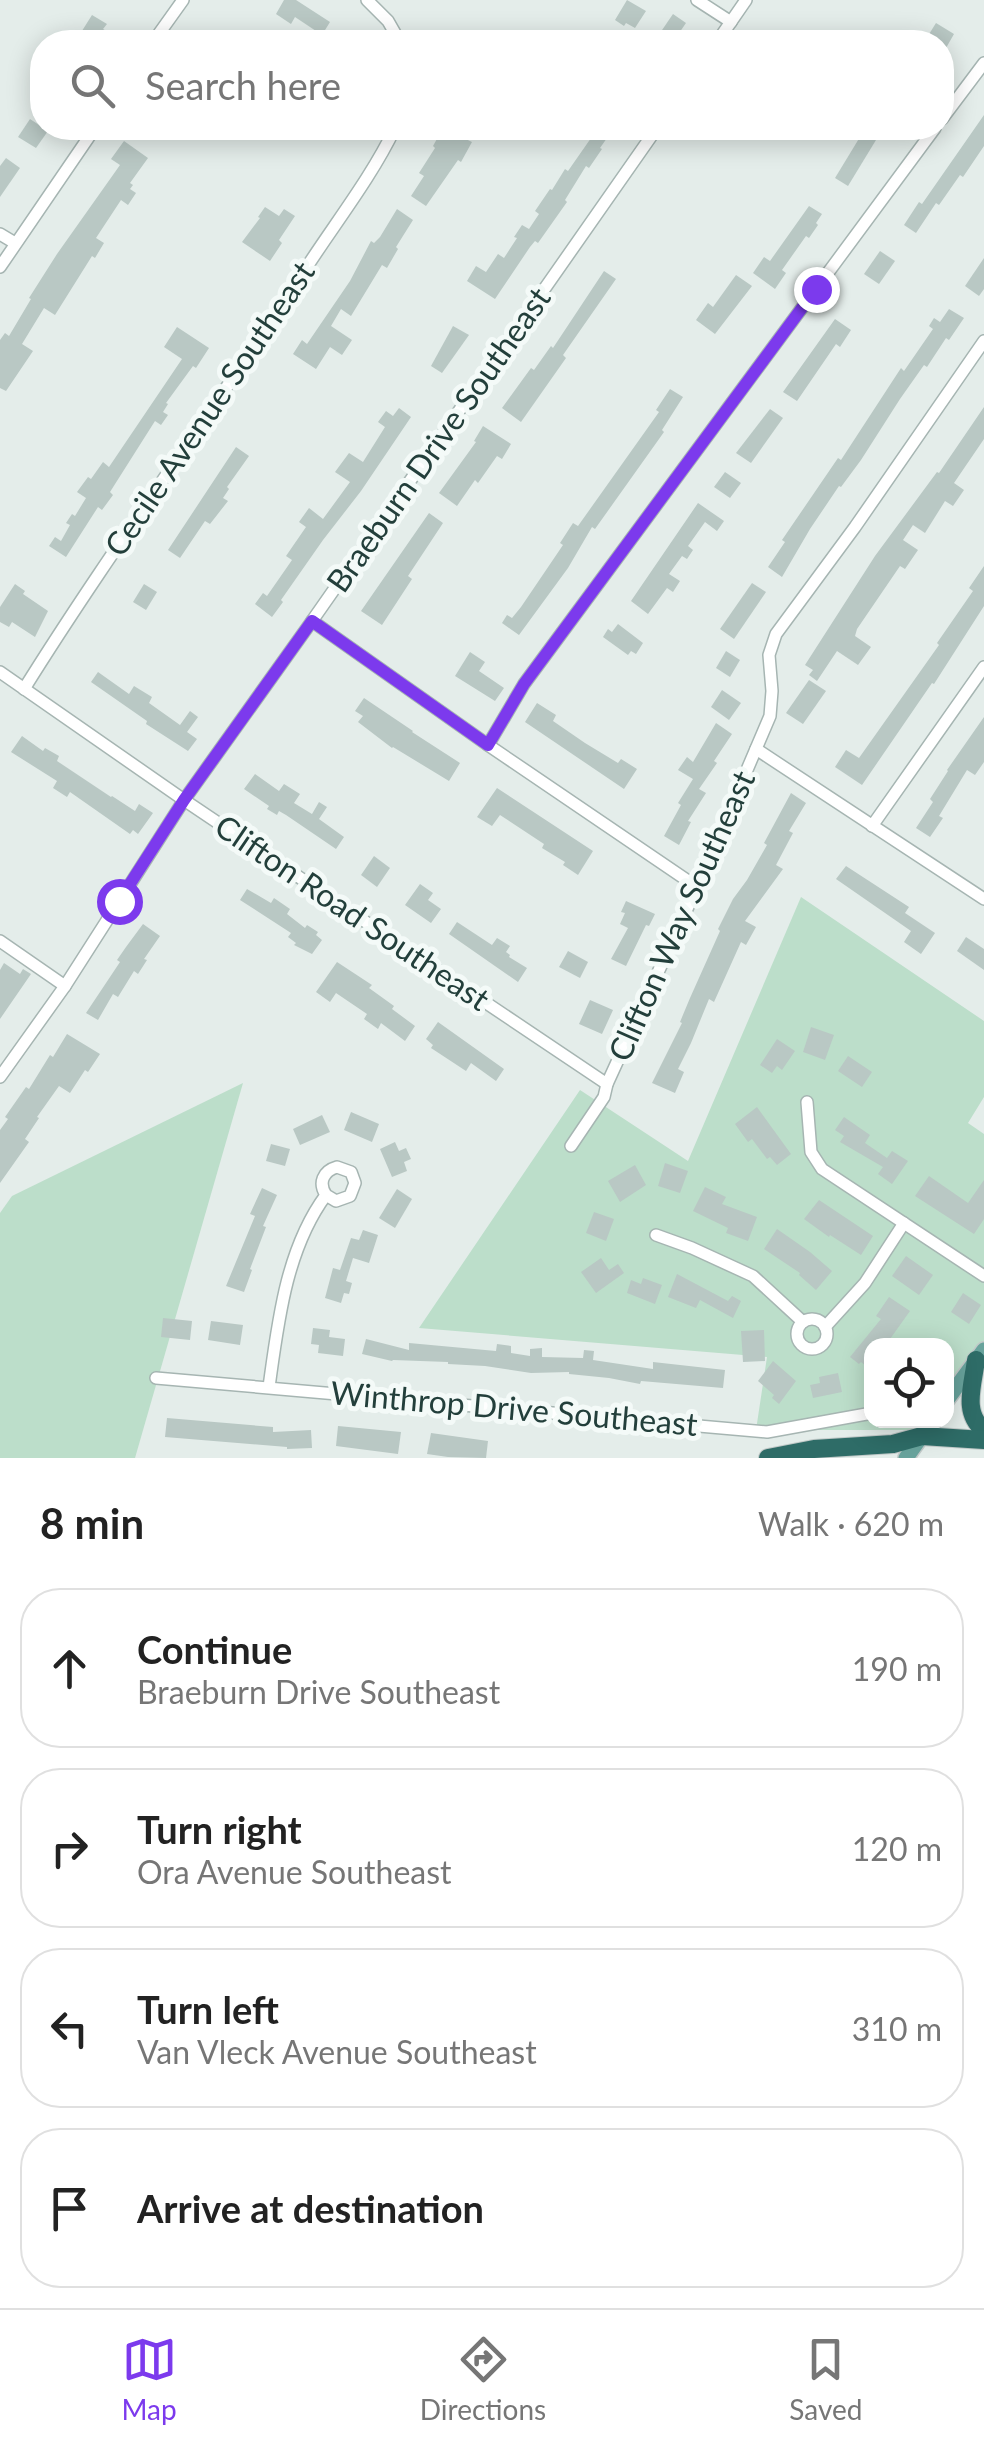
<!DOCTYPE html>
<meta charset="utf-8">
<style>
body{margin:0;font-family:Lato,sans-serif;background:#f2f2f2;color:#222}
.controls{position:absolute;right:30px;bottom:30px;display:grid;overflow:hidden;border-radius:20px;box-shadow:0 5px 25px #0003}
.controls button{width:90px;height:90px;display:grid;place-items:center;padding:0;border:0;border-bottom:2px solid #e0e0e0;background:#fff;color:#222;font:50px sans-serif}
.stop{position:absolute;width:30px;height:30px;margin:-22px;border:8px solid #7c3aed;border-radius:50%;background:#fff}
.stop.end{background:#7c3aed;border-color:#fff;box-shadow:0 2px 10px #0008}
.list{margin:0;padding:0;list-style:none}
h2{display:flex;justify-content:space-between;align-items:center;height:130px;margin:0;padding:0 40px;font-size:42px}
h2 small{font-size:32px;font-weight:400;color:#767676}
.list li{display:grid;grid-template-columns:65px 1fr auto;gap:30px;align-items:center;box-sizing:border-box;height:160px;margin:0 20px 20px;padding:0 20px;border:2px solid #e0e0e0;border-radius:40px}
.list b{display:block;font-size:38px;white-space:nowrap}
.list p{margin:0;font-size:32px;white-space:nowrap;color:#767676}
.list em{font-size:32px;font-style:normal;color:#767676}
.icon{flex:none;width:55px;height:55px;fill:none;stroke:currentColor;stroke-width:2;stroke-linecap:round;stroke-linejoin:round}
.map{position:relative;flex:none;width:984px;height:1458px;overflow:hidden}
.search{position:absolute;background:#fff;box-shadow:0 5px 25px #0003;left:30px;right:30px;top:30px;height:110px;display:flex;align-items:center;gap:25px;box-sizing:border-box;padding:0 35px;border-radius:40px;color:#767676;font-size:38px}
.sheet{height:850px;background:#fff}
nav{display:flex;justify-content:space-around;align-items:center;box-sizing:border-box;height:140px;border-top:2px solid #e0e0e0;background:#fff;font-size:28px;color:#767676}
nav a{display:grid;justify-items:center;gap:5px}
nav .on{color:#7c3aed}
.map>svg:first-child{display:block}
.green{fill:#bcdeca}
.building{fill:#b9c8c4}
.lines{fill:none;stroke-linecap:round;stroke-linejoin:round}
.minor-casing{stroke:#a6b5b2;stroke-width:14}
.major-casing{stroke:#c1c9c8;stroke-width:18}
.highway-casing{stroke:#c1c9c8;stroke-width:20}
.minor{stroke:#fff;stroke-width:11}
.major{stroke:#68a39c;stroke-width:15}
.highway{stroke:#2e6c67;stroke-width:18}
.route{stroke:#7c3aed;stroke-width:12}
.labels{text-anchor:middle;stroke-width:10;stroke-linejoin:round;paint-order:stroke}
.street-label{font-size:32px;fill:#233f3b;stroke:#f4faf8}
</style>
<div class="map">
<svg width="984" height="1458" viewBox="0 0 984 1458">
<rect width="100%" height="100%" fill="#e4edea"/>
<!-- green -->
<g class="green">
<path d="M801,897L984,1021V1097L968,1123L984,1134V1349L947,1398L946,1346H872V1420L930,1421L923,1430H756L767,1357L419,1328L580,1090L688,1161Z"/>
<path d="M243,1083L135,1458H0V1213L12,1196Z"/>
</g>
<!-- building -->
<g class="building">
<path d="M284,0H296L330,22L322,35L295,17L291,24L276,14Z"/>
<path d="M627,0L646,11L635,28L626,23L624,26L615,20Z"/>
<path d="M673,14L686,23L673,42L660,33Z"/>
<path d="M92,15L107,24L103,29L113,35L108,42H75Z"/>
<path d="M936,23L954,34L942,55V42H932L926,39Z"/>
<path d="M984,115V146L963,177L960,175L939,205L936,203L916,233L904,225L919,202L922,204Z"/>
<path d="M30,119L48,131L36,148L18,137Z"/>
<path d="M443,128L472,142L461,162L458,160L426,206L411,196L424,176L419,173L435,148L433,146Z"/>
<path d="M598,128H614L600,148L602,149L589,168L586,166L565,200L567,202L538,243L535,241L530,247L495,299L467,281L476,266L486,272L498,254L504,258L517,238L514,237L522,225L529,229L539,214L535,211L550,189L552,190L565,169L568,171Z"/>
<path d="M863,132L876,140L848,186L835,178Z"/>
<path d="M124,141L148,158L130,183L133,185L130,189L136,193L128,205L121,200L96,238L104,243L95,258L92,256L55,315L44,308L22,344L33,351L6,391L0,388V340L5,333L9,336L31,299L29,298L57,254L120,165L111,159Z"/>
<path d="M6,158L20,168L0,197V166Z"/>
<path d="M809,206L822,214L816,223L818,225L809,238L806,236L782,270L786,273L775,289L753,273L764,257L770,261Z"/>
<path d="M265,207L279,216L284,209L295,216L279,240L282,243L270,261L242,242L260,218L258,217Z"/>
<path d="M397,209L413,220L396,247L398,249L387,268L382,265L351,316L341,309L331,326L352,340L342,355L330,347L316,369L293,354L302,340L307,344L350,281L371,241L374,243L380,237Z"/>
<path d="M880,251L895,261L879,284L864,274Z"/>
<path d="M984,258V289L979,296L965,286Z"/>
<path d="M604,271L616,279L563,355L566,358L521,422L502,408L531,368L534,370L551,346L553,348Z"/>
<path d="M736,275L752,286L715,334L696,320L708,303L713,307Z"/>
<path d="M949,309L964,318L949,340L946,338L927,367L924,365L900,399L861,460L841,487L839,486L810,529L782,577L768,567L785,542L782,540L838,458L841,460L901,368L904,371L933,329L929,326L934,318L940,322Z"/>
<path d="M835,319L851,330L840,347L836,344L797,401L783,392Z"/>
<path d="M453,326L469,335L442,373L431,366Z"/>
<path d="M177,327L209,348L196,368L193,366L166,403L168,404L163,412L168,415L161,425L155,421L110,492L113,495L102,510L98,507L66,557L49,546L55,537L61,541L70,525L66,523L72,514L75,516L86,498L77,492L88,477L91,479L103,462L109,467L182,359L164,347Z"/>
<path d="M670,389L683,397L662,430L664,432L595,529L592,527L568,568L519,635L502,623L507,615L512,618L521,607L563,545L560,543L573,523L578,526L659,412L656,410Z"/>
<path d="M984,407V439L954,483L964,490L953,506L945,501L925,533L913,525L903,540L918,550L905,569L900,566L857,629L855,636L871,647L858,665L837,651L817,681L809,675L813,670L805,665L875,556L937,472L939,473Z"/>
<path d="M399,408L411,417L361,491L323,540L281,600L283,602L272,617L255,604L263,593L267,596L292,560L286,556L306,527L299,522L309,508L323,519L350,482L335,472L349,453L363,462L385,427L378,422L386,411L393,416Z"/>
<path d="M770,409L783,418L751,463L736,453Z"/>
<path d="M483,426L511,444L502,459L497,456L478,483L475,480L457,506L439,493L476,442L474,441Z"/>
<path d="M236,447L249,456L227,487L229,489L223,498L228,501L210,524L205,521L180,558L168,550Z"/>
<path d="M725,472L741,483L730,498L714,487Z"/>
<path d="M698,503L724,521L717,531L705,522L688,546L693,550L687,559L682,556L669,574L680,581L673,592L667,588L648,614L631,601Z"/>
<path d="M429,513L443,523L408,576L412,579L382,625L361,611Z"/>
<path d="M984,566V606L934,684L932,683L862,785L835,767L846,750L859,758L939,645L937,643L973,591L969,588Z"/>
<path d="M752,583L766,592L734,639L720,629Z"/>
<path d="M15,584L25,591L23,594L48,611L35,637L12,622L9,627L0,622V607Z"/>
<path d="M144,584L157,592L146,610L133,602Z"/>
<path d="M618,624L643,643L636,654L631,651L628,655L603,637L608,629L612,632Z"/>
<path d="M726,651L740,660L730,677L716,668Z"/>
<path d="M470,652L485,662L479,671L504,688L495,701L455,676Z"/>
<path d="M98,672L129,694L134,686L152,697L149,703L180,725L190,711L198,717L187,732L197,739L188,751L146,724L147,721L91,682Z"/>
<path d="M809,680L826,691L803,724L786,713Z"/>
<path d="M722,690L741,703L729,720L711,707Z"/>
<path d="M364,698L413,731L412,732L460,763L449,781L393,747L392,748L358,722L363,716L355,711Z"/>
<path d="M537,703L556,715L553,721L585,743L618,763L621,759L637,769L624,789L525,722Z"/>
<path d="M984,717V762L975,775L967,770L939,816L943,818L930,837L916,828L933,802L930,799L948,771L947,770Z"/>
<path d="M716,723L732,734L714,761L717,763L699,789L706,793L688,821L691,822L679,845L664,836L681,805L678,803L693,779L678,770L687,757L693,762Z"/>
<path d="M22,736L43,751L45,748L59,756L57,761L111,797L112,796L135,811L139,804L153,813L138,834L133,830L130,834L70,792L67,797L53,788L57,781L11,752Z"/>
<path d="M255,774L279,791L284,784L300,794L294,803L312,814L319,802L327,807L319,819L344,837L336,849L286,815L279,811L277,815L267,809L269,806L244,789Z"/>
<path d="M497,788L593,851L578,875L563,865L565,862L542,848L544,844L500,815L492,826L477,817Z"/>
<path d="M791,793L806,803L789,831L793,833L776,865L783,869L745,921L756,927L746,945L741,942L714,1002L709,999L691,1043L678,1069L684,1072L675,1093L652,1083L682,1023L680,1022L690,998L720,931L718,929L733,899L747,880L767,845L764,843Z"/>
<path d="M374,856L390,868L377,887L361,875Z"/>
<path d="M846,866L909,907L905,913L935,933L921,954L904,942L911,931L836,879Z"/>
<path d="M420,884L433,893L428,900L441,909L431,923L405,905Z"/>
<path d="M247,889L271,903L274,898L290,909L287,914L305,928L307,925L318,932L316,935L322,940L312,954L294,945L296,943L288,937L291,933L240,900Z"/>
<path d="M626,901L655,914L649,926L646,925L626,966L611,959L628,928L620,924L625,913L621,912Z"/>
<path d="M457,922L492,945L497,938L510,946L506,952L510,955L509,957L527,968L518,982L449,934Z"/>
<path d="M143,924L160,936L144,959L147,960L138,974L134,971L118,997L113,994L98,1020L86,1013L120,962L117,960L126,947Z"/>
<path d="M966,937L984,949V970L957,951Z"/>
<path d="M568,951L588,962L580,978L559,967Z"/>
<path d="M337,962L372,985L369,988L394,1006L392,1009L415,1026L405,1041L381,1023L378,1029L364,1019L367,1014L336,993L330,1002L316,992Z"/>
<path d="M4,963L20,974L23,969L31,974L0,1019V970Z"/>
<path d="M590,1000L613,1010L602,1034L579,1024Z"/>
<path d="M438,1022L504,1069L496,1081L471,1063L466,1071L431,1048L433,1045L426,1039Z"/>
<path d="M811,1027L834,1035L825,1060L803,1052Z"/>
<path d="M67,1034L100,1054L88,1072L85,1070L70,1093L59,1086L37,1117L39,1118L25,1139L29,1142L0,1183V1130L8,1119L5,1117L26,1087L29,1089L50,1055L53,1057Z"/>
<path d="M777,1039L795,1051L782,1070L777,1066L772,1073L760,1065Z"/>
<path d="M848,1056L872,1072L862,1087L838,1071Z"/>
<path d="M757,1107L791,1154L777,1165L770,1157L767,1159L752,1139L748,1142L735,1124Z"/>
<path d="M351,1112L379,1124L372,1142L344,1130Z"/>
<path d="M322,1115L330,1132L300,1145L293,1129Z"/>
<path d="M844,1117L870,1135L865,1143L887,1158L892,1151L908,1161L892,1184L878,1174L883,1167L840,1142L844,1136L835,1130Z"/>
<path d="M395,1142L399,1151L406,1148L411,1159L404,1162L407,1171L392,1177L380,1149Z"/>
<path d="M271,1144L290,1149L285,1166L266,1161Z"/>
<path d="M665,1163L688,1171L680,1193L658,1186Z"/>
<path d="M635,1165L646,1185L620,1202L608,1181Z"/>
<path d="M929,1176L968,1203L984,1180V1219L974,1234L915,1196Z"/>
<path d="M705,1187L726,1197L722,1204L757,1217L748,1241L726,1233L728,1228L693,1211Z"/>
<path d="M262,1188L277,1195L263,1226L266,1227L250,1269L252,1270L244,1292L226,1286L255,1216L250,1214Z"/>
<path d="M397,1189L412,1199L395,1228L379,1218Z"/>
<path d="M819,1200L873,1236L861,1255L830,1235L829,1237L804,1219Z"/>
<path d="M594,1212L614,1219L606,1241L586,1233Z"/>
<path d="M777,1229L810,1252L832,1271L816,1290L799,1275L800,1273L764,1249Z"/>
<path d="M363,1230L378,1235L369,1263L353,1258L346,1281L352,1283L349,1294L344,1293L341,1303L325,1298L333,1268L340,1270L351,1238L359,1240Z"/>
<path d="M906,1256L933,1275L919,1295L892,1276Z"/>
<path d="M601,1258L609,1270L618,1264L624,1273L596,1293L581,1272Z"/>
<path d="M677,1274L728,1301L732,1296L741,1301L733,1318L700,1300L696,1308L668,1297Z"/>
<path d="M643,1278L662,1285L655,1304L627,1293L631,1280L641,1284Z"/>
<path d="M963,1293L981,1305L969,1324L951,1312Z"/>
<path d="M889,1297L910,1311L885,1346H872V1371L861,1362L859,1364L850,1357L881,1319L876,1316Z"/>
<path d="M163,1318L192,1321L190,1340L161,1337Z"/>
<path d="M211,1321L243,1325L240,1345L208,1340Z"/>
<path d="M313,1328L330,1330L329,1337L345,1339L343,1356L318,1353L319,1345L311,1344Z"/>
<path d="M764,1330L765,1361L743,1362L741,1331Z"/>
<path d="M366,1339L409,1350V1343L496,1351L497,1344L511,1346V1353L530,1356V1349L542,1348V1357L583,1358L584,1350L594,1351L593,1360L653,1369V1362L725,1370L723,1388L641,1381L640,1384L609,1378L569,1374V1372L531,1373L485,1366L448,1364V1362L393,1360L392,1361L362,1354Z"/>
<path d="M773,1361L796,1381L779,1404L772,1398L774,1395L758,1381Z"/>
<path d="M838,1373L842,1392L813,1398L810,1385L820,1383L819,1377Z"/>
<path d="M167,1418L273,1427V1432L311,1430L312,1448L287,1449V1447L165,1437Z"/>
<path d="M338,1426L401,1432L398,1454L336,1446Z"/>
<path d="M431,1433L488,1441L486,1458L448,1457L427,1454Z"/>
</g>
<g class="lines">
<!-- minor casing -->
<g class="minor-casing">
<g id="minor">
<path d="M367,0L388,21L400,42"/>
<path d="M697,0L731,22"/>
<path d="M153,42L183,0"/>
<path d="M717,42L746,0"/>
<path d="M942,119L984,63"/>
<path d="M0,234L15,243"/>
<path d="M0,267L95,128"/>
<path d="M312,621L488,745L697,887"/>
<path d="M0,672L184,800L607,1084"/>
<path d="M24,689C112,548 211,415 301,276C332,227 370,180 395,128"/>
<path d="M488,745L524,684L935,128"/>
<path d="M756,749L984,899"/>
<path d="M872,826L984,667"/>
<path d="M0,941L65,986"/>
<path d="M0,1077L65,986L184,800L312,621L657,128"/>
<path d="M807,1102L811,1152L822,1169L984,1276"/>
<path d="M571,1146L604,1097L607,1084L697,887L770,716L772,691L769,655L776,634L855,527L984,341"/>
<path d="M656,1235L692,1248L753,1276L803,1322"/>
<circle cx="812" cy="1334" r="15"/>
<path d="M825,1327L865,1283L904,1223"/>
<path d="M156,1378L767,1432L872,1413"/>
<path d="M269,1387C278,1322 286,1249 326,1195C318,1183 323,1171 337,1167L351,1172L355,1183L350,1196L336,1201L326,1195"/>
</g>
</g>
<!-- major casing -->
<g class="major-casing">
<g id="major">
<path d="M946,1401L984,1350"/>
<path d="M906,1458L933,1420"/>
</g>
</g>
<!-- highway casing -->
<g class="highway-casing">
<g id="highway">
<path d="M976,1360C973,1385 962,1413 984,1430"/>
<path d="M768,1458L814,1449L893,1444L922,1436L984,1440"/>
</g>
</g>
<!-- minor -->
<use href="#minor" class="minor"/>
<!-- major -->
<use href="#major" class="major"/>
<!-- highway -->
<use href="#highway" class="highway"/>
</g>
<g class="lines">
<!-- route -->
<path class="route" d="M119,901L184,800L312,621L488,745L524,684L816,289"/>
</g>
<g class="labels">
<!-- street labels -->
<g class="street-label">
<text transform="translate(210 409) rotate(-56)" y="11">Cecile Avenue Southeast</text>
<text transform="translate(439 440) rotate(-55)" y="11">Braeburn Drive Southeast</text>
<text transform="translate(352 913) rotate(34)" y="11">Clifton Road Southeast</text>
<text transform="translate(682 916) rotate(-66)" y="11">Clifton Way Southeast</text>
<text transform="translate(514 1409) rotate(5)" y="11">Winthrop Drive Southeast</text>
</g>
</g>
</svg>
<div class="controls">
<button><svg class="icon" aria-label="locate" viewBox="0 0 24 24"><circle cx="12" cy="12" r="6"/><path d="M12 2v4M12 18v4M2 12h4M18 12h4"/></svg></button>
</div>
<div class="stop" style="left:119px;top:901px"></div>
<div class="stop end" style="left:816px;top:289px"></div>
<div class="search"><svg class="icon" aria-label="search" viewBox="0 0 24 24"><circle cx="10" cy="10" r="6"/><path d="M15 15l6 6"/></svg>Search here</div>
</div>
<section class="sheet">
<h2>8 min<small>Walk · 620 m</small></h2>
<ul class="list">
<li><svg class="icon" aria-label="ahead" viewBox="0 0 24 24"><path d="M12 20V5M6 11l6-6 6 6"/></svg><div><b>Continue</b><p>Braeburn Drive Southeast</p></div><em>190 m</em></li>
<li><svg class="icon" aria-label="right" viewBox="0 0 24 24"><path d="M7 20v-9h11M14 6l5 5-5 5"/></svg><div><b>Turn right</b><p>Ora Avenue Southeast</p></div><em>120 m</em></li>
<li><svg class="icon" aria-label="left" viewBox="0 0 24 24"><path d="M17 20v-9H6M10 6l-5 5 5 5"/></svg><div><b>Turn left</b><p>Van Vleck Avenue Southeast</p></div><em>310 m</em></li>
<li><svg class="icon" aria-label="arrive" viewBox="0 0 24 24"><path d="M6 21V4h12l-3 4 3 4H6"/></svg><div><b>Arrive at destination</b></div></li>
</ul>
</section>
<nav>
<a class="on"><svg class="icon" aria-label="map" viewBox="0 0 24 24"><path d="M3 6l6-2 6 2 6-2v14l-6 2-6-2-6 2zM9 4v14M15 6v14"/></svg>Map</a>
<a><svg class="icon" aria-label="directions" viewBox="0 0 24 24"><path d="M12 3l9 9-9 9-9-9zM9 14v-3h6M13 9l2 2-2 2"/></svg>Directions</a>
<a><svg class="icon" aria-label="saved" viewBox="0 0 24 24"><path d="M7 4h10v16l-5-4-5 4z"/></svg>Saved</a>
</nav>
